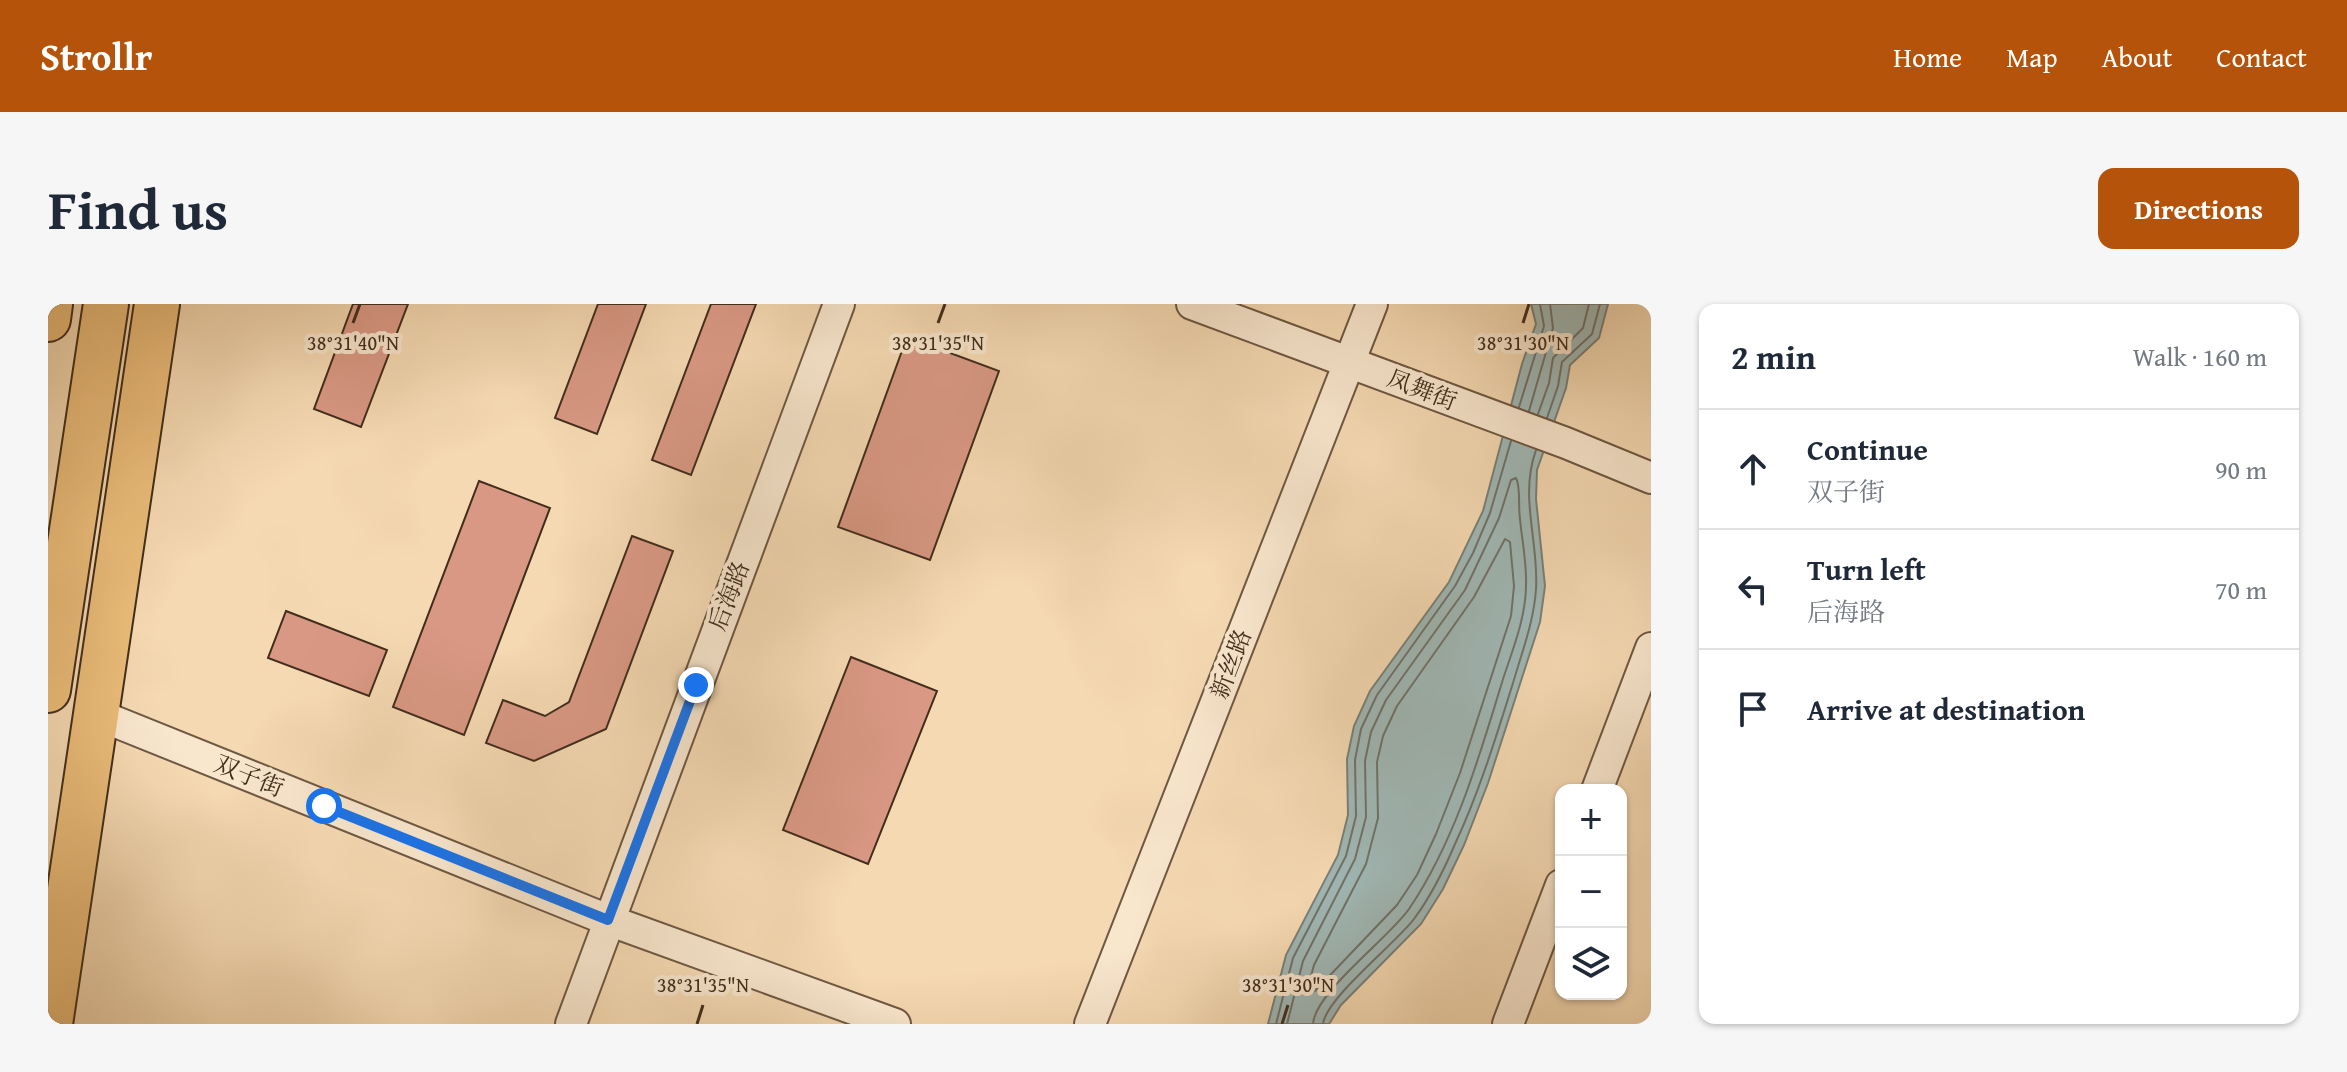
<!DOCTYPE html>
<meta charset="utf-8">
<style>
body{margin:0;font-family:"Gentium Book Plus","Noto Serif SC",serif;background:#f6f6f7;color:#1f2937}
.controls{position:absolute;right:24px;bottom:24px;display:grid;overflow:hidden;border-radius:16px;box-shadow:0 2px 6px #0004}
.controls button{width:72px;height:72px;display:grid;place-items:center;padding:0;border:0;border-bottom:2px solid #e0e1e3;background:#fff;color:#1f2937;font:40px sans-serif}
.stop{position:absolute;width:24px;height:24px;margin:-18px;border:6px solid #1a73e8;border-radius:50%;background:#fff}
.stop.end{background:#1a73e8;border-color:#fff;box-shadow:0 2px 8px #0008}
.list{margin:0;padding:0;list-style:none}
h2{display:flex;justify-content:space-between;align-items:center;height:104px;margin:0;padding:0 32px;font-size:34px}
h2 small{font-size:26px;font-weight:400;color:#747a83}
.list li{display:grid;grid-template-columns:52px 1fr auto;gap:24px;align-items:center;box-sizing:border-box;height:120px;padding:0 32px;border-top:2px solid #e0e1e3}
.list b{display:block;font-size:30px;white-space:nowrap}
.list p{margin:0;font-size:26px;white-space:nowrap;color:#747a83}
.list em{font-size:26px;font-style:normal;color:#747a83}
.icon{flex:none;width:44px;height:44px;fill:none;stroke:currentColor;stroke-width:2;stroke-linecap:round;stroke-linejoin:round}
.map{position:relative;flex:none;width:1603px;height:720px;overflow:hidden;border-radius:16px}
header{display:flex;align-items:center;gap:48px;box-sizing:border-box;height:112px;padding:0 40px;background:#b45309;color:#fff}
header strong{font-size:38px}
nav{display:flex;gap:44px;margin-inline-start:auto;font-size:28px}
.intro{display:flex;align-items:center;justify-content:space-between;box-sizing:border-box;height:192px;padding:0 48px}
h1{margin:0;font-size:56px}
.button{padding:20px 36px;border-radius:16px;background:#b45309;color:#fff;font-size:28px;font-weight:700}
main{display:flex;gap:48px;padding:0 48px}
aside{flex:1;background:#fff;border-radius:16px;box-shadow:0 2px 6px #0004}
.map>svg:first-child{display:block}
.water{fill:#a0b8b6;stroke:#7a8078;stroke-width:2}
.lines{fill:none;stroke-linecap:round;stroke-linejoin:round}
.shore{stroke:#707269;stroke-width:2}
.building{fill:#d99884;stroke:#412d1c;stroke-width:2}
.minor-casing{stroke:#6e5842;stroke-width:34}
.highway-casing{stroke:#412d1c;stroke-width:48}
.minor{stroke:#f8e6cd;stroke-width:30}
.highway{stroke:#eabc79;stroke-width:44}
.route{stroke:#1a73e8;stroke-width:10}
.ticks{fill:none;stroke:#412d1c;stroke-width:3}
.labels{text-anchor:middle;stroke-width:8;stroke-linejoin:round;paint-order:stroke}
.street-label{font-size:24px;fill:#412d1c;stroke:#f8e6cd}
.ticks-label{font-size:20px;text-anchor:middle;fill:#412d1c;stroke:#f8e6cd;stroke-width:8;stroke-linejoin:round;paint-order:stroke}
</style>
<header>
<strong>Strollr</strong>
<nav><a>Home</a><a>Map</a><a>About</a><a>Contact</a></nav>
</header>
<div class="intro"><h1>Find us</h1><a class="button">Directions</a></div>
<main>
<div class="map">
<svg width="1603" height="720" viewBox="0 0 1603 720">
<rect width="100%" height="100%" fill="#f5d9b2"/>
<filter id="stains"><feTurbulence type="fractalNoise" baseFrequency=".0025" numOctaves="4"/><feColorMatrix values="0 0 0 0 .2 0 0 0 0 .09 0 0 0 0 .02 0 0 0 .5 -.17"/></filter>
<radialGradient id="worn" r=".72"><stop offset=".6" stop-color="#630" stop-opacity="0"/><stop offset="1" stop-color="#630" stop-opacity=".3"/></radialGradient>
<!-- water -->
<path class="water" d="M1483,0H1560L1551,34L1522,61L1518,84L1489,166L1488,195L1497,282L1492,318L1440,479L1416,541L1395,585L1373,620L1293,701L1281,720H1220L1238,651L1290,551L1300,511L1299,455L1306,422L1322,387L1401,278L1435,207L1474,60L1488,20Z"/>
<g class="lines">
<!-- shore -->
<g class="shore">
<path d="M1471,103L1496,22L1492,0"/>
<path d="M1481,107L1505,24L1502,0"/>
<path d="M1490,110L1501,79L1505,54L1535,24L1541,0"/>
<path d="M1499,114L1510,82L1514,58L1544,30L1552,0"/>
<path d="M1457,235L1462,238L1466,282L1463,312L1412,469L1388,530L1369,571L1349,601L1267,687L1262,688L1260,683L1266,661L1318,560L1330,514L1329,458L1335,432L1349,402L1426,293Z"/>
<path d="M1228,720L1245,654L1298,552L1308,512L1307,456L1313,425L1329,391L1407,282L1425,249L1442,209L1463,137"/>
<path d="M1239,720L1255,657L1307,555L1318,513L1317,457L1323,428L1338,396L1417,286L1451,214L1463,176L1468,174C1473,183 1470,203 1472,215C1474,237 1479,260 1478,281C1478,313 1465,345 1455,375C1431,454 1407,537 1361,605C1340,635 1267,688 1265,720"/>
<path d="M1275,720C1278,694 1347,640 1366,615C1383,592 1396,566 1407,540C1431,489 1448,433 1465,379C1474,348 1486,317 1488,285C1491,237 1471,193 1488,146"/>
</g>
</g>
<!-- building -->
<g class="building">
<path d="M305,0H360L313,123L266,105Z"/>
<path d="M550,0H598L549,130L507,114Z"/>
<path d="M663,0H708L643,171L604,156Z"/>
<path d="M859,33L951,67L882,256L790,223Z"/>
<path d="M431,177L502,204L416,431L345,403Z"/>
<path d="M584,232L625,247L558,425L486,457L438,439L455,396L497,412L521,398Z"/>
<path d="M238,307L339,346L321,392L220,354Z"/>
<path d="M803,353L889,387L820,560L735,526Z"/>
</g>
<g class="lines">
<!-- minor casing -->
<g class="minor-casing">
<g id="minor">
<path d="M1144,0L1518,139L1603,174"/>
<path d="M48,410L560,616L847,720"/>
<path d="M1549,486L1603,344"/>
<path d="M523,720L791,0"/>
<path d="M1042,720L1324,0"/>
<path d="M1460,720L1513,581"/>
</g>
</g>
<!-- highway casing -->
<g class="highway-casing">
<g id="highway">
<path d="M0,15L2,0"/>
<path d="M0,386L58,0"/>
<path d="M2,720L109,0"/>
</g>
</g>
<!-- minor -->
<use href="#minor" class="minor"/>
<!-- highway -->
<use href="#highway" class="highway"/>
</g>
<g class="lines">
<!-- route -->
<path class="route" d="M276,502L560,616L648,381"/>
</g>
<!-- ticks -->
<path class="ticks" d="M305,19L312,0M890,19L897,0M1475,19L1481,0M649,720L655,701M1234,720L1240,701"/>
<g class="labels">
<!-- street labels -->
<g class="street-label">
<text transform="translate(1374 86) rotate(21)" y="8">凤舞街</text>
<text transform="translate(681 292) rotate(-69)" y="8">后海路</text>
<text transform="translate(1183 360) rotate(-69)" y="8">新丝路</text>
<text transform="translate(201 472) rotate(22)" y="8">双子街</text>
</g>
</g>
<g class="ticks-label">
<text x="305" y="46">38°31'40"N</text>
<text x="890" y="46">38°31'35"N</text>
<text x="1475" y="46">38°31'30"N</text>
<text x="655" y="688">38°31'35"N</text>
<text x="1240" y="688">38°31'30"N</text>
</g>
<rect width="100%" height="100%" filter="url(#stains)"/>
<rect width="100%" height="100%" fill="url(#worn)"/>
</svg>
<div class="controls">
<button>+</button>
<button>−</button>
<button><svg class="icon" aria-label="layers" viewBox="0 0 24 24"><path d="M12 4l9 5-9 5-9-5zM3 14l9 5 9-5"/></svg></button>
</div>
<div class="stop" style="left:276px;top:502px"></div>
<div class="stop end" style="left:648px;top:381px"></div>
</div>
<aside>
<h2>2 min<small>Walk · 160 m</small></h2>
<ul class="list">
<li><svg class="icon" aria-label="ahead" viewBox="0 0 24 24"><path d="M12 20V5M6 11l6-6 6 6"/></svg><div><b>Continue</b><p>双子街</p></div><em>90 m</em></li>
<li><svg class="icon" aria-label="left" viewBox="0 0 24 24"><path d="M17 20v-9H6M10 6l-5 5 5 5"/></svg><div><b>Turn left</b><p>后海路</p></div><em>70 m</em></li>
<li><svg class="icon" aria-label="arrive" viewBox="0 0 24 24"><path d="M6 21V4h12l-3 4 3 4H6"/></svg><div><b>Arrive at destination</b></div></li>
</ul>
</aside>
</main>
